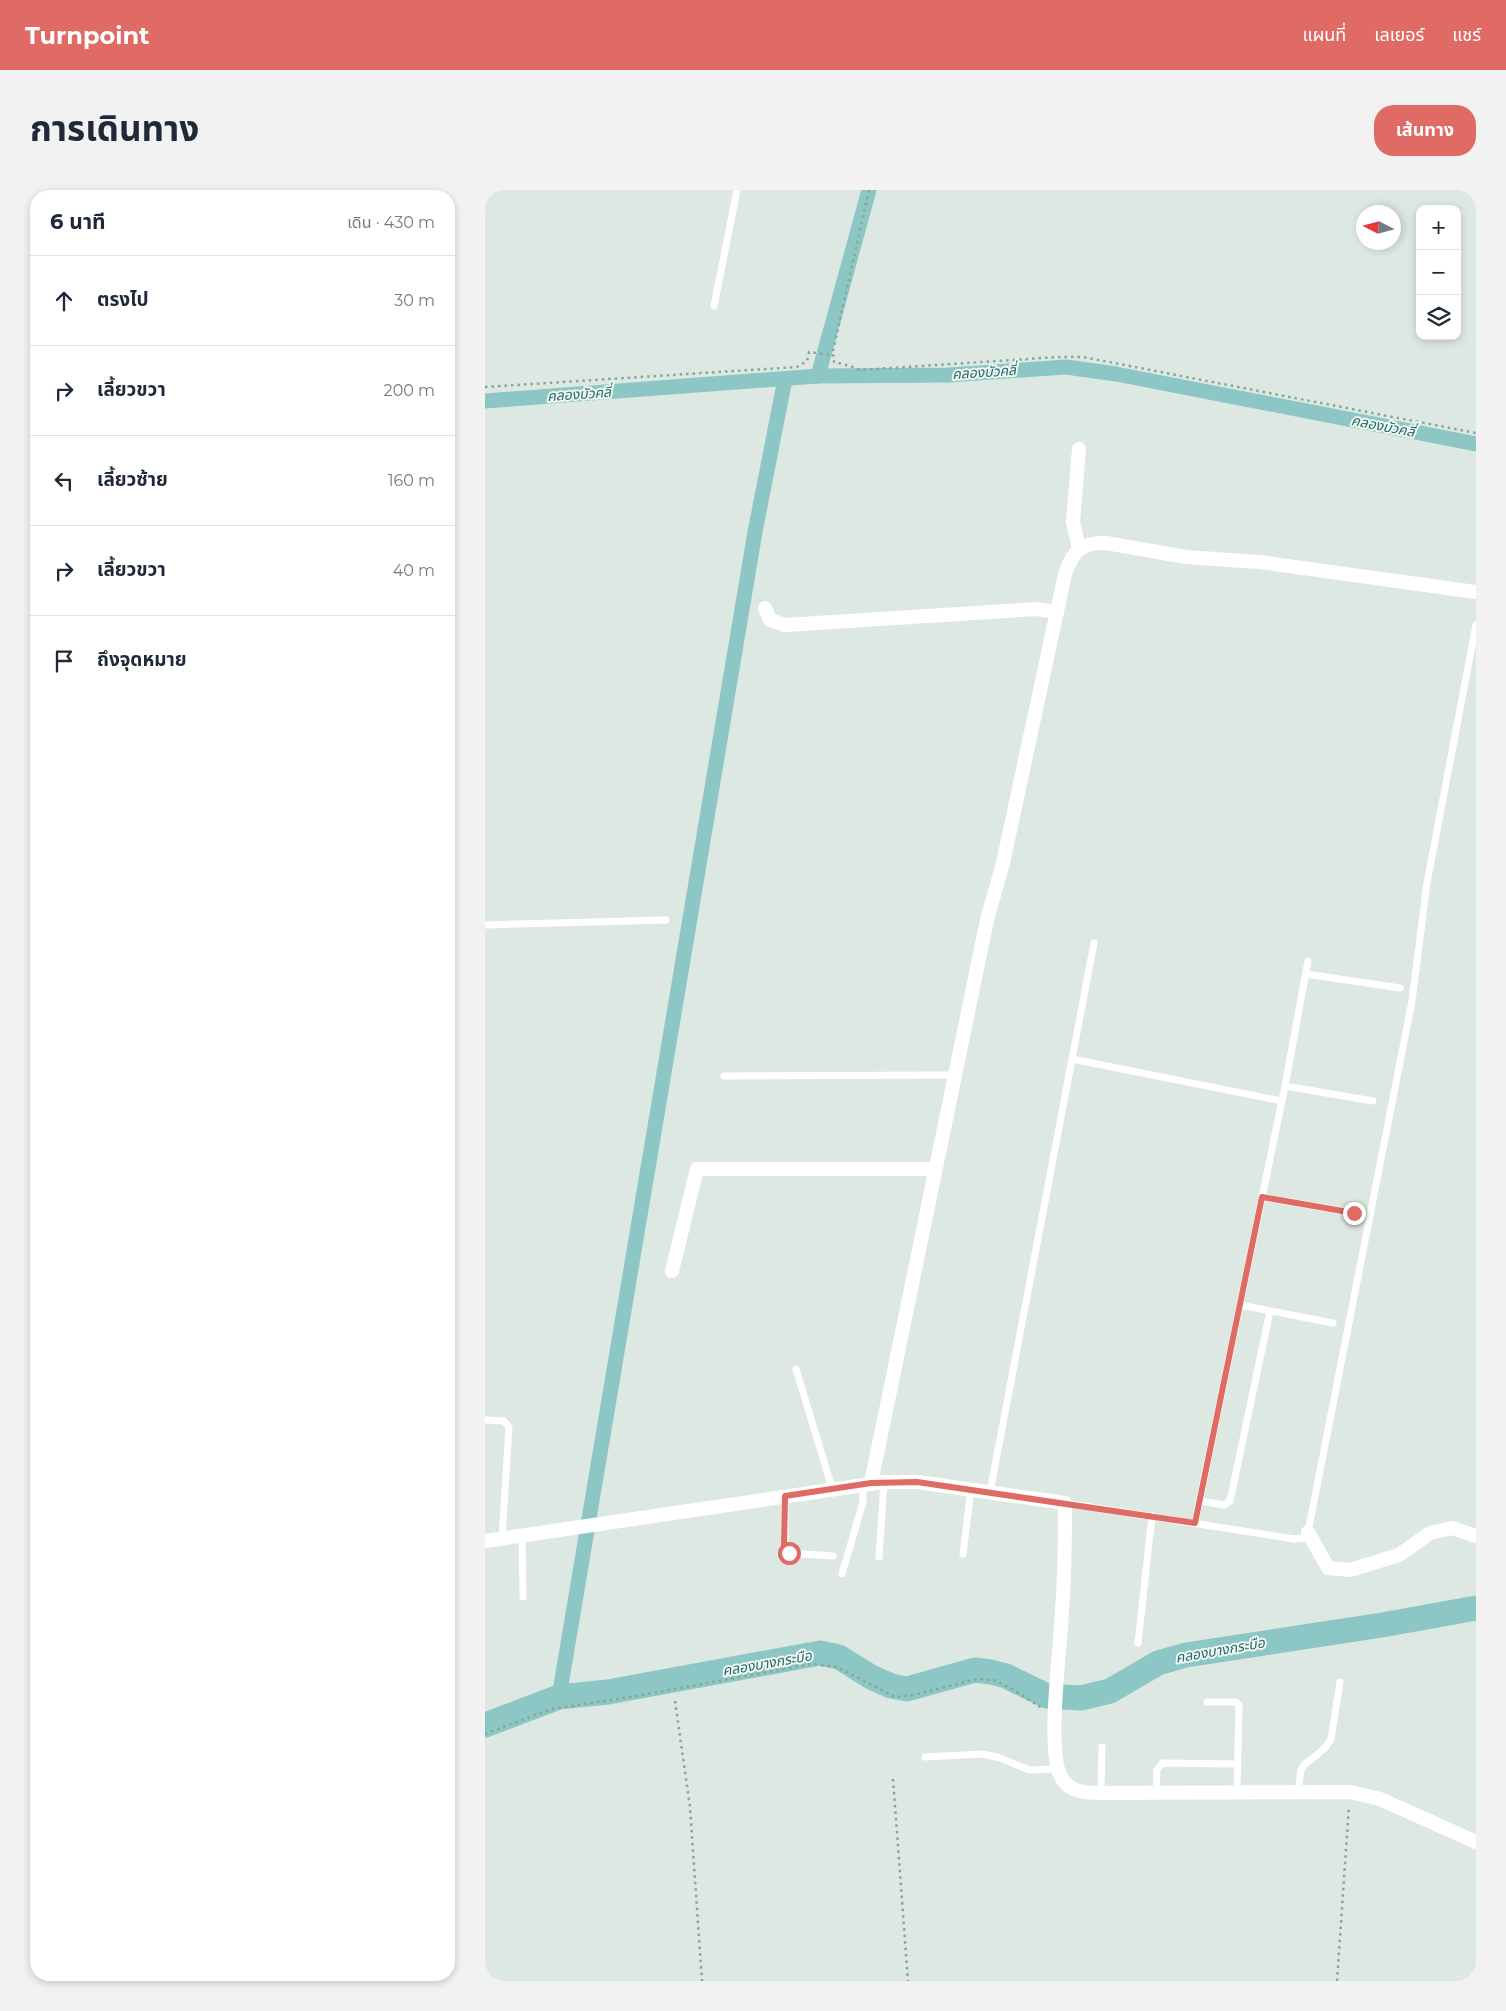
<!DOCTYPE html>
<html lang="th">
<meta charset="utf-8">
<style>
body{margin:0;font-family:Montserrat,"Noto Sans Thai",sans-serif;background:#f2f2f3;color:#1f2937}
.controls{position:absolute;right:15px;top:15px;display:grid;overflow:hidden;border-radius:10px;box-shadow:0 2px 8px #0003}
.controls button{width:45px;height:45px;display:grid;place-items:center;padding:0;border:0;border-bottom:1px solid #e0e1e3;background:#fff;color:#1f2937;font:25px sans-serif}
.compass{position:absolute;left:871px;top:15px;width:45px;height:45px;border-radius:50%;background:#fff;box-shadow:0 2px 8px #0003;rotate:276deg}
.stop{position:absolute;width:15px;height:15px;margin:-11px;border:4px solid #e06a64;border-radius:50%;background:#fff}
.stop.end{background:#e06a64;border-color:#fff;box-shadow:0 1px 5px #0008}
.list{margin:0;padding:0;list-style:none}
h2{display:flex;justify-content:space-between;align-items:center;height:65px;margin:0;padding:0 20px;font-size:21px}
h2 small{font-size:16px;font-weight:400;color:#747a83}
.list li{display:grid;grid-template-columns:32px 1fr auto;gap:15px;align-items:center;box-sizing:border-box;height:90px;padding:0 20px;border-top:1px solid #e0e1e3}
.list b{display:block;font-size:19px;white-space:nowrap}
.list em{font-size:16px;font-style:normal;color:#747a83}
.icon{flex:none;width:28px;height:28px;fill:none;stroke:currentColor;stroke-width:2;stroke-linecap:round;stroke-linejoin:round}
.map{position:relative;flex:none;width:991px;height:1791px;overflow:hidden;border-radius:20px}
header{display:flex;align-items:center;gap:30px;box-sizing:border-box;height:70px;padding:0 25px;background:#e06a64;color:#fff}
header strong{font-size:24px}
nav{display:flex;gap:28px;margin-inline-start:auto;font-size:18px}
.intro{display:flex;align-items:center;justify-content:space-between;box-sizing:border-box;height:120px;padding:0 30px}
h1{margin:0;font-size:35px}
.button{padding:12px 22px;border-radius:20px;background:#e06a64;color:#fff;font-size:18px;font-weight:700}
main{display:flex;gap:30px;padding:0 30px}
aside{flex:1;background:#fff;border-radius:20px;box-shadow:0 2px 8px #0003}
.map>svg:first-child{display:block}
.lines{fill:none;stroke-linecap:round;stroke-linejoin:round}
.canal{stroke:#8cc7c5;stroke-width:15}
.river{stroke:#8cc7c5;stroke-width:25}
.path{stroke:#83a895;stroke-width:2.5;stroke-dasharray:2.5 4;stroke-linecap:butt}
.lane{stroke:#fff;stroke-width:7}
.street{stroke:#fff;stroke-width:14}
.route{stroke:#e06a64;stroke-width:6}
.labels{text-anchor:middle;stroke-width:4;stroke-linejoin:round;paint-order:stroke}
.water-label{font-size:14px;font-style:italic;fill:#246a68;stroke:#eef5f0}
</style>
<header>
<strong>Turnpoint</strong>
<nav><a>แผนที่</a><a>เลเยอร์</a><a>แชร์</a></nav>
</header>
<div class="intro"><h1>การเดินทาง</h1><a class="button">เส้นทาง</a></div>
<main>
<aside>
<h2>6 นาที<small>เดิน · 430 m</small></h2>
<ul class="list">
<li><svg class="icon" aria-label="ahead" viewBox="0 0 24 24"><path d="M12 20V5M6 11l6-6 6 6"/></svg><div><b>ตรงไป</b></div><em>30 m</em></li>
<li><svg class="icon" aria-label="right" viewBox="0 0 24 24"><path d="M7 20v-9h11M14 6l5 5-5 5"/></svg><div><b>เลี้ยวขวา</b></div><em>200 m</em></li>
<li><svg class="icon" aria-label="left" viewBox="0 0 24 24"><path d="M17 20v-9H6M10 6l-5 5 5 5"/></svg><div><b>เลี้ยวซ้าย</b></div><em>160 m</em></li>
<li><svg class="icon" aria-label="right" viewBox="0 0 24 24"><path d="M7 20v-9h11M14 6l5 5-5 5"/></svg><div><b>เลี้ยวขวา</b></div><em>40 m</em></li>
<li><svg class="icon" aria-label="arrive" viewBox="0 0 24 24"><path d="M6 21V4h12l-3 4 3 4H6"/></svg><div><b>ถึงจุดหมาย</b></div></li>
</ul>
</aside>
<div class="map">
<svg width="991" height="1791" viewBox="0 0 991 1791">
<rect width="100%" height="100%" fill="#dee8e2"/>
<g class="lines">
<!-- canal -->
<g class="canal">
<path d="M333,186L384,0"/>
<path d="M0,211L333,186L464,185L581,177L631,184L991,254"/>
<path d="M74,1507L270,342L300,189"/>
</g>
<!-- river -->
<path class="river" d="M0,1535L74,1507L123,1502L335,1463L354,1467L386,1487L406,1496L422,1499L490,1480L506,1482L521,1486L562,1506L596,1508L625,1501L673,1473L701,1465L897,1435L991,1418"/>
<!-- path -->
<g class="path">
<path d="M384,0L347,165L349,166V172L365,176L375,180L573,167H598L991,243"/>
<path d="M0,197L312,177L322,171L324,162L347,165"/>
<path d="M190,1511L205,1617L217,1791"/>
<path d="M0,1544L66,1519L151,1506L327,1474L352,1477L410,1507L429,1505L492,1489L509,1490L527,1499L557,1518"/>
<path d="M408,1589L423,1791"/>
<path d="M852,1791L864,1616"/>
</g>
<!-- lane -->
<g class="lane">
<path d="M229,116L252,0"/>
<path d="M0,735L181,730"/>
<path d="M821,784L915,798"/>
<path d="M587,869L797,911"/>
<path d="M239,886L469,885"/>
<path d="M800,896L888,911"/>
<path d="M777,1007L869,1023"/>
<path d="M755,1115L848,1133"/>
<path d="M311,1179L347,1298"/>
<path d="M0,1230L19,1231L24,1237L17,1348"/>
<path d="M505,1302L609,753"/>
<path d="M300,1306V1361L304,1363L348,1366"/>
<path d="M715,1311L739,1315L745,1311L785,1121"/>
<path d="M580,1313L809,1349L819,1348L823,1342L927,811L942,693L991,435"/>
<path d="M710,1333L800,896L823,771"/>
<path d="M37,1345L38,1407"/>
<path d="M478,1364L486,1299"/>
<path d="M394,1367L399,1292"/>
<path d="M357,1384L378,1312V1295"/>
<path d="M653,1453L667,1326"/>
<path d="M722,1512H751L754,1515L752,1603"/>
<path d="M440,1567L498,1564L515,1568L544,1580L573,1579"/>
<path d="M616,1603L617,1557"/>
<path d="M813,1603L816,1580L819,1575L840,1558L846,1549L855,1492"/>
<path d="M671,1604L672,1580L677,1573L753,1574"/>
</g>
<!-- street -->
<g class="street">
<path d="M594,259L588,332L594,359"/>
<path d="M280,418L285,430L300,435L551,419L572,422"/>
<path d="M187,1081L212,979H450"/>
<path d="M386,1293L502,730L518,673L580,384C588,361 596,352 621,353L701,367L774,372L991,402"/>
<path d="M823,1342L843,1378L865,1380L914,1365L945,1343L967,1338L991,1346"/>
<path d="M0,1351L399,1292H432L580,1313C580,1349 580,1385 577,1420C576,1455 561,1560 576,1587C584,1602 601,1603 616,1603L865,1602L895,1609L991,1652"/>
</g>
</g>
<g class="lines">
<!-- route -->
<path class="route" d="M304,1363L299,1358L300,1306L386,1293L432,1292L710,1333L777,1007L869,1023"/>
</g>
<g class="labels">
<!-- water labels -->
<g class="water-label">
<text transform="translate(499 182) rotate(-4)" y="5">คลองบัวคลี่</text>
<text transform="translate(94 204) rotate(-4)" y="5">คลองบัวคลี่</text>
<text transform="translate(898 236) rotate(11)" y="5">คลองบัวคลี่</text>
<text transform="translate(735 1460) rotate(-10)" y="5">คลองบางกระบือ</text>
<text transform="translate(282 1473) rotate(-10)" y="5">คลองบางกระบือ</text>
</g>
</g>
</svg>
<div class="controls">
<button>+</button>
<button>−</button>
<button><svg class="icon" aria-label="layers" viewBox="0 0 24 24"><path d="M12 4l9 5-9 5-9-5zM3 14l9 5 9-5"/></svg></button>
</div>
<svg class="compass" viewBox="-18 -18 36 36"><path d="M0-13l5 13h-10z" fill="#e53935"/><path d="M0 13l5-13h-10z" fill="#747a83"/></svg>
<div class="stop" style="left:304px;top:1363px"></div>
<div class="stop end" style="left:869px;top:1023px"></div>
</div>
</main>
